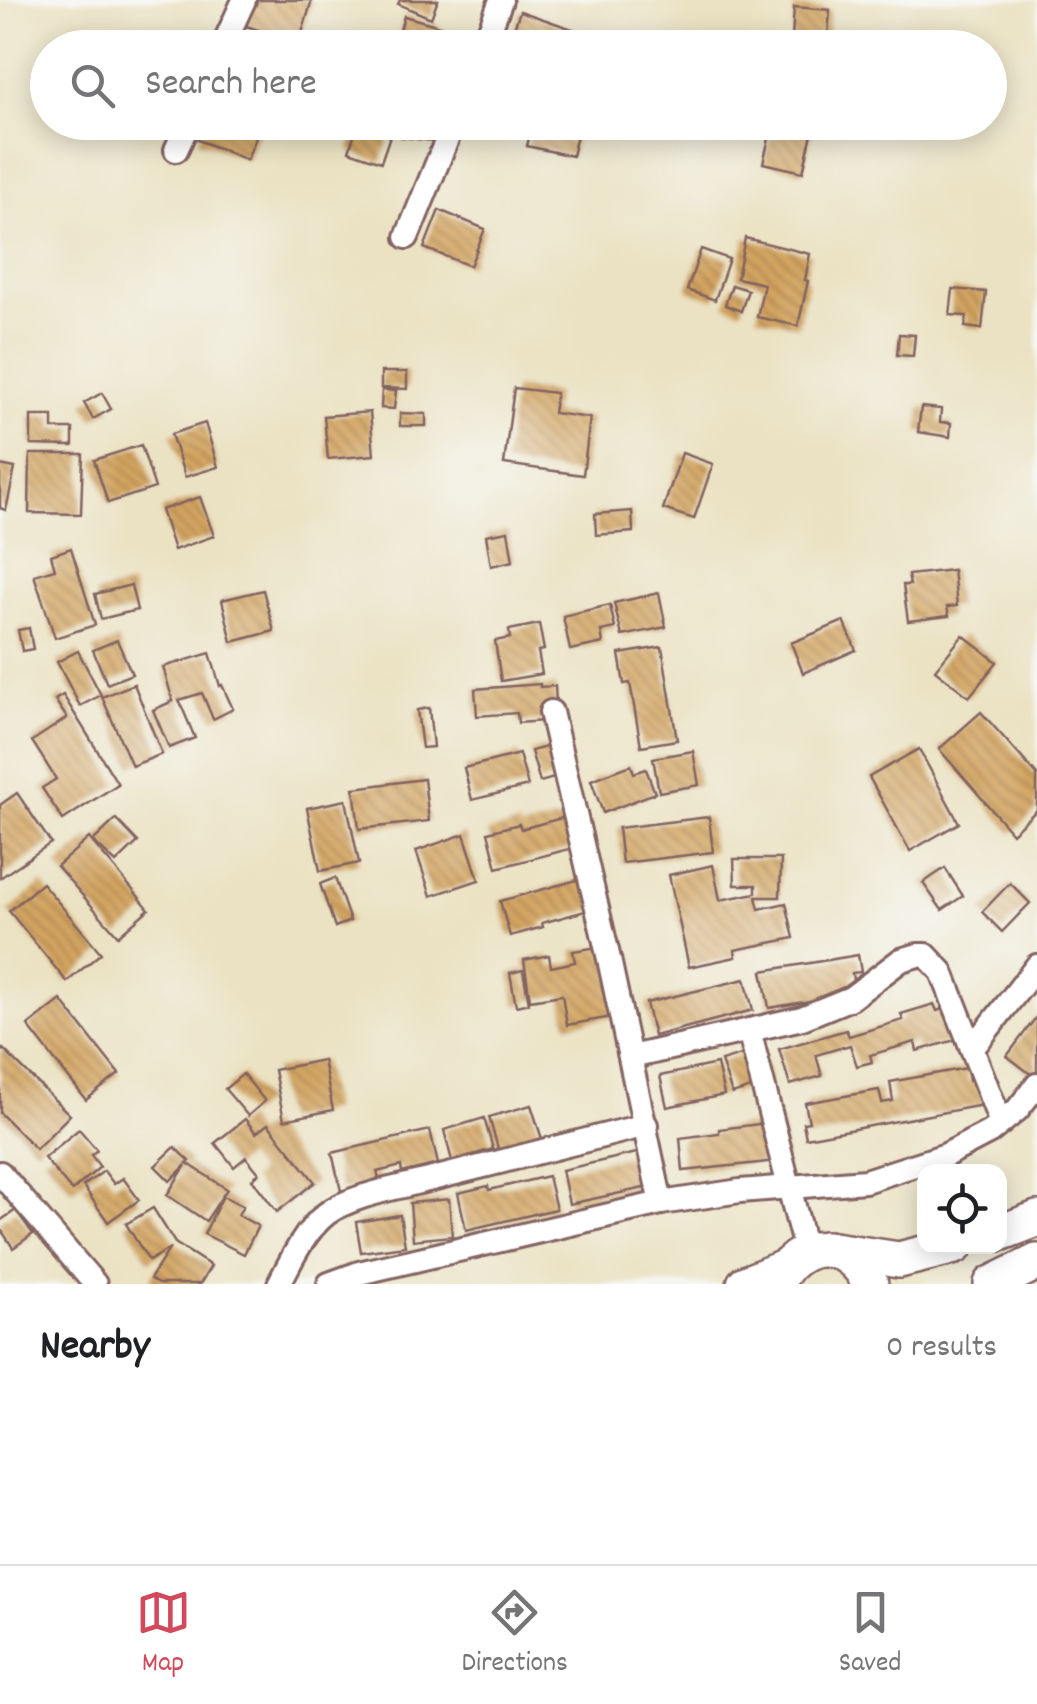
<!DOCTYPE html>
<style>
body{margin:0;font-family:Dekko,sans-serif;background:#f6f6f6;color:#202124}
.controls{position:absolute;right:30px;bottom:30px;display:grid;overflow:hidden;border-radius:20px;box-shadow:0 5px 25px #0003}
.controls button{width:90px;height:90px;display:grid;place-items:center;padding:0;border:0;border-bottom:2px solid #e0e0e0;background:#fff;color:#202124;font:50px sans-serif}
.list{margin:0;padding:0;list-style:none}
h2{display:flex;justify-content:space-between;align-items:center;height:130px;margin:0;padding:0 40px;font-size:42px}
h2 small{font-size:32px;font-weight:400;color:#757577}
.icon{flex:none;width:55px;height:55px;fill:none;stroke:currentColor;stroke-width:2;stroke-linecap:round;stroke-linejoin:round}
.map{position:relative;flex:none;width:1037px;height:1284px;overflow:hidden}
.search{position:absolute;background:#fff;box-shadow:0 5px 25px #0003;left:30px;right:30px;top:30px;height:110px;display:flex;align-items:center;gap:25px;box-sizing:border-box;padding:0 35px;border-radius:55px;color:#757577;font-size:38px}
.sheet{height:280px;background:#fff}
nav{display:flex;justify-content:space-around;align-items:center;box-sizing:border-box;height:140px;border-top:2px solid #e0e0e0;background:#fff;font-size:28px;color:#757577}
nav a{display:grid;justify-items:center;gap:5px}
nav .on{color:#d1495b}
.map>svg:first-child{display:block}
.building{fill:url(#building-back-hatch)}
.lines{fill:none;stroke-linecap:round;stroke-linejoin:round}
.minor-casing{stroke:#826360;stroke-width:28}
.trunk-casing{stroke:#826360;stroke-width:40}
.minor{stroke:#fff;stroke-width:22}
.trunk{stroke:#fff;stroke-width:35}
</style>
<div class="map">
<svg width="1037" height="1284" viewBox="0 0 1037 1284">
<defs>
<pattern id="building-back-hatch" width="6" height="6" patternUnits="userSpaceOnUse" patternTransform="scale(2.5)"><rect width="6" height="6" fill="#d3a460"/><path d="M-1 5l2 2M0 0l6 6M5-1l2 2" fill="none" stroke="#ad854f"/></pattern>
</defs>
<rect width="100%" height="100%" fill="#f6f6f2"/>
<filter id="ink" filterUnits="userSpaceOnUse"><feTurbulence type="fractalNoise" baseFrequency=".01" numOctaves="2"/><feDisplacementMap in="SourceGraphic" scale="20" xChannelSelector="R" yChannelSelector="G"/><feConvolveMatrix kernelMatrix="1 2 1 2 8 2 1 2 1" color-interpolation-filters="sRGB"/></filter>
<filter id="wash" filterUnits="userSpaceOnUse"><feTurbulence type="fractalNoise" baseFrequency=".0048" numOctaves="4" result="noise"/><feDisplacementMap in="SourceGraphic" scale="40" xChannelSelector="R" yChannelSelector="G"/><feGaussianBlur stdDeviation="2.25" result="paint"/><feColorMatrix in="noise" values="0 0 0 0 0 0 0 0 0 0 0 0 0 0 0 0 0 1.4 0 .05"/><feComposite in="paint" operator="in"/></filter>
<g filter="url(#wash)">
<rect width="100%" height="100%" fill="#ebe2c3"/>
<g id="blocks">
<!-- building -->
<g class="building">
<path d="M254,0H312L299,43L246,26Z"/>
<path d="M400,0H438L431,18L398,4Z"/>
<path d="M794,7L830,10L827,48H801V40L792,39Z"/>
<path d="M520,11L587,34L582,48H507Z"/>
<path d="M404,16L440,26L434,48H374L376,39L396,44Z"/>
<path d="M442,29L475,40L472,48H436Z"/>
<path d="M205,122H262L247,160L198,140Z"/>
<path d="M344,122H371L392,130L381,162L349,151L355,132L343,128Z"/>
<path d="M403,122H452L449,143L401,137Z"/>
<path d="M533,122H580L572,156L527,146Z"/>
<path d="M773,122H802L814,125L803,172L763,163Z"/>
<path d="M439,210L485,229L470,266L424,248Z"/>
<path d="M745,238L810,254L805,280L808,281L798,326L757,317L764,284L737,278Z"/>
<path d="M701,249L729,259L715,300L687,290Z"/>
<path d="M732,285L748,290L741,311L725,305Z"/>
<path d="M953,289L986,292L982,329L965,327L967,316L950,315Z"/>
<path d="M899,334L915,335L913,356L897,355Z"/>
<path d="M381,372H407V389L381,388Z"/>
<path d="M514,388L556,393L553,413L590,418L583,475L504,464Z"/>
<path d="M382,390L396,391L394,409L381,408Z"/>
<path d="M102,393L111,409L93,419L84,403Z"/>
<path d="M921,407L941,409L940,422L951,423L950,437L918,432Z"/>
<path d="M370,412L374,455L328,459L324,416Z"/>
<path d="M400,413L426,414V426H400Z"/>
<path d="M31,416H53V429H73V446L31,445Z"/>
<path d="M205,423L218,467L185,477L171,434Z"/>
<path d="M141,445L155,488L108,503L94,460Z"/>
<path d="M682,453L713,464L694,519L663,509Z"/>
<path d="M30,454H83L81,514L29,513Z"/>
<path d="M0,465L15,468L6,510L0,508Z"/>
<path d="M200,497L214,536L174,550L161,510Z"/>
<path d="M632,511L633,532L596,535L595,514Z"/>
<path d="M508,531L513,561L491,566L486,535Z"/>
<path d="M71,548L95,625L55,638L34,575L55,569L51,555Z"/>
<path d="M953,570L957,606L947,607L949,616L908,621L903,585H910L908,575Z"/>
<path d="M131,585L137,610L101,619L95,594Z"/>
<path d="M263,590L274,631L232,642L222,600Z"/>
<path d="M659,593L666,627L622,636L614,603Z"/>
<path d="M610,605L615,628L601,631L603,643L570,650L563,616Z"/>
<path d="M844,621L856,650L803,673L791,643Z"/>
<path d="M539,624L544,650L538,651L542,674L501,681L495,641L510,638L509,630Z"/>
<path d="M29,628L33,649L22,651L18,630Z"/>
<path d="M963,635L997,662L969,697L935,670Z"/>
<path d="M117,640L132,674L107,684L93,650Z"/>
<path d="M662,647L677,740L641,746L630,683L624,684L619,654Z"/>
<path d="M78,651L101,695L80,706L57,662Z"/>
<path d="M210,653L220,686L222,685L233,709L213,719L202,693L179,700L195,738L169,748L153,710L173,701L163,667Z"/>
<path d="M134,684L162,754L132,766L102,697Z"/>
<path d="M540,684V687L555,686L557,720L518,723L517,713L477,716L475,689Z"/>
<path d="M63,695L118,784L63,820L42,788L56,779L32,741L67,718L55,700Z"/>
<path d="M429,708L433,747L422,748L417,710Z"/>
<path d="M981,712L1037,775V810L1012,833L939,749Z"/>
<path d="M564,742L572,773L540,782L531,751Z"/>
<path d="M919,749L959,823L910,851L869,777Z"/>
<path d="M693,751L699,785L659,792L653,758Z"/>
<path d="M519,754L528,786L472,800L464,768Z"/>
<path d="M631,765L634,773L646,769L655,793L603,813L591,780Z"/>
<path d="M424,779L429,821L359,829L354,788Z"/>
<path d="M17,793L51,843L0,878V805Z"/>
<path d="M346,800L359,863L320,871L307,808Z"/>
<path d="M580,813L588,844L497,868L488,832L519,824L521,829Z"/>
<path d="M709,817L713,852L622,863L618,828Z"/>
<path d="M116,819L138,842L116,863L93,841Z"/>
<path d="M464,834L479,880L431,896L416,851Z"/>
<path d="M89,838L149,909L118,936L57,866Z"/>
<path d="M734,859H781L780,897H756L759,909L786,903L794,938L735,950L736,957L689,967L669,875L713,865L720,900L756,893V885H735Z"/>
<path d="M945,868L963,896L942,910L923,883Z"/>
<path d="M595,875L604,906L542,923L543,927L510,936L500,901Z"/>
<path d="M335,878L350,921L335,927L320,884Z"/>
<path d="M42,883L101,953L67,982L9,911Z"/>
<path d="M1010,883L1030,903L1002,932L982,912Z"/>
<path d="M611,945L623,1015L567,1025L562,995L530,1000L524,960L549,955L551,967L575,962L573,951Z"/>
<path d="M858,955L861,972L852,973L855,993L769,1008L762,971Z"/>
<path d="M523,970L529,1003L516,1006L510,973Z"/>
<path d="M745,979L753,1010L654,1036L646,1003Z"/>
<path d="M61,1000L119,1074L86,1100L28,1026Z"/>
<path d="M934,1004L937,1011L957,1005L966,1037L917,1051L915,1042L870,1055L872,1062L857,1066L850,1045L816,1055L822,1076L790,1085L779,1049L846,1030L849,1036L903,1020L901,1014Z"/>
<path d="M1037,1016V1079L1007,1056Z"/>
<path d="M3,1049L70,1115L36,1149L0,1113V1053Z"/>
<path d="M761,1049L771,1082L732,1094L721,1061Z"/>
<path d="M323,1060L333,1110L284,1120L274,1070Z"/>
<path d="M717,1064L724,1095L667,1107L660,1076Z"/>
<path d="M967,1068L969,1081L979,1080L983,1105L806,1138L803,1123L809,1122L805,1103L879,1090L882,1103L893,1101L890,1082Z"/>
<path d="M243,1074L265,1101L248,1116L225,1089Z"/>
<path d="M531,1105L542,1139L499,1152L489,1117Z"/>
<path d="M484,1118L493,1149L452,1161L444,1130Z"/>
<path d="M245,1119L256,1133L268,1124L315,1182L277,1212L252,1179L259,1173L246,1157L234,1167L215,1143Z"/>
<path d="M782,1121L786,1160L683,1171L680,1138L719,1133V1129Z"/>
<path d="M79,1129L97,1150L91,1155L100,1167L72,1191L44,1158Z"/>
<path d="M430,1130L438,1164L402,1173L401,1166L377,1172L380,1182L341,1191L332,1153Z"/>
<path d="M175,1147L190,1161L187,1163L227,1189L206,1221L167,1195L186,1165L170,1181L155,1166Z"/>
<path d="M650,1150L658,1185L569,1204L562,1170Z"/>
<path d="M104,1171L114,1184L123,1178L139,1200L108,1222L83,1186Z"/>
<path d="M548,1176L556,1209L466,1230L458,1193L488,1186L489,1190Z"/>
<path d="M223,1196L243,1206L238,1215L258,1226L244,1254L204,1234Z"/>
<path d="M449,1199L452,1236L413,1240L410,1203Z"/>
<path d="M153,1208L175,1243L211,1266L200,1284H158L150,1279L170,1248L149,1261L126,1224Z"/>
<path d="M16,1210L33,1234L13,1248L0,1228V1221Z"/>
<path d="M400,1215L405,1246L361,1252L356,1222Z"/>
</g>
</g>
</g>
<g filter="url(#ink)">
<use href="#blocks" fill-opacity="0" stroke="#826360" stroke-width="2.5"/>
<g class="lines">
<!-- minor casing -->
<g class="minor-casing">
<g id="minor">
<path d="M222,48L244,0"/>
<path d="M483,48L501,0"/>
<path d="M176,150L189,122"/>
<path d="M407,237L454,122"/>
<path d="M551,712L609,959L661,1203"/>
<path d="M749,1030L806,1253"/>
<path d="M973,1048L1037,966"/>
<path d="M631,1057L802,1018L851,998L901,960L918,955H926L942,972L1001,1123"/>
<path d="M0,1173L95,1284"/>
<path d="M279,1284C291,1260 305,1231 326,1214C353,1194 403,1187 436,1178C506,1160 576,1143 646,1125"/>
<path d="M329,1284L359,1273L661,1203L740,1191L865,1181L946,1155L990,1132L1017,1110L1037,1085"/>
</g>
</g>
<!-- trunk casing -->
<g class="trunk-casing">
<g id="trunk">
<path d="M1000,1233L1037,1219"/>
<path d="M827,1249L899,1260L955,1246"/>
<path d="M745,1284L784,1268"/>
<path d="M776,1284C797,1238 849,1237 870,1284"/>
<path d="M992,1284L1037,1262"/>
</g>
</g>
<!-- minor -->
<use href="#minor" class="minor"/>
<!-- trunk -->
<use href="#trunk" class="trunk"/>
</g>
</g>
</svg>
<div class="controls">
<button><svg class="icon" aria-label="locate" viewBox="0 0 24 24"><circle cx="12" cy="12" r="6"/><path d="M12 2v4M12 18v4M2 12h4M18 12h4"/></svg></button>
</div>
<div class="search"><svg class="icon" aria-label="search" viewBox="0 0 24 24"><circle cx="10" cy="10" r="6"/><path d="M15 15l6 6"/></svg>Search here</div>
</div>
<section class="sheet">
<h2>Nearby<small>0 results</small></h2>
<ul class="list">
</ul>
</section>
<nav>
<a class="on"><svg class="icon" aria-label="map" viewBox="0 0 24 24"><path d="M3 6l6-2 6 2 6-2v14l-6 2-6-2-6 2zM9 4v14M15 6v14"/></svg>Map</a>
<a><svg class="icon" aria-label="directions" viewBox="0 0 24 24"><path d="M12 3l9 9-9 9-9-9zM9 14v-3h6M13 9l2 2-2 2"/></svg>Directions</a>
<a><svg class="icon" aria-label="saved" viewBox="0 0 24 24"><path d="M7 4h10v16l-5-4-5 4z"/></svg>Saved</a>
</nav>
